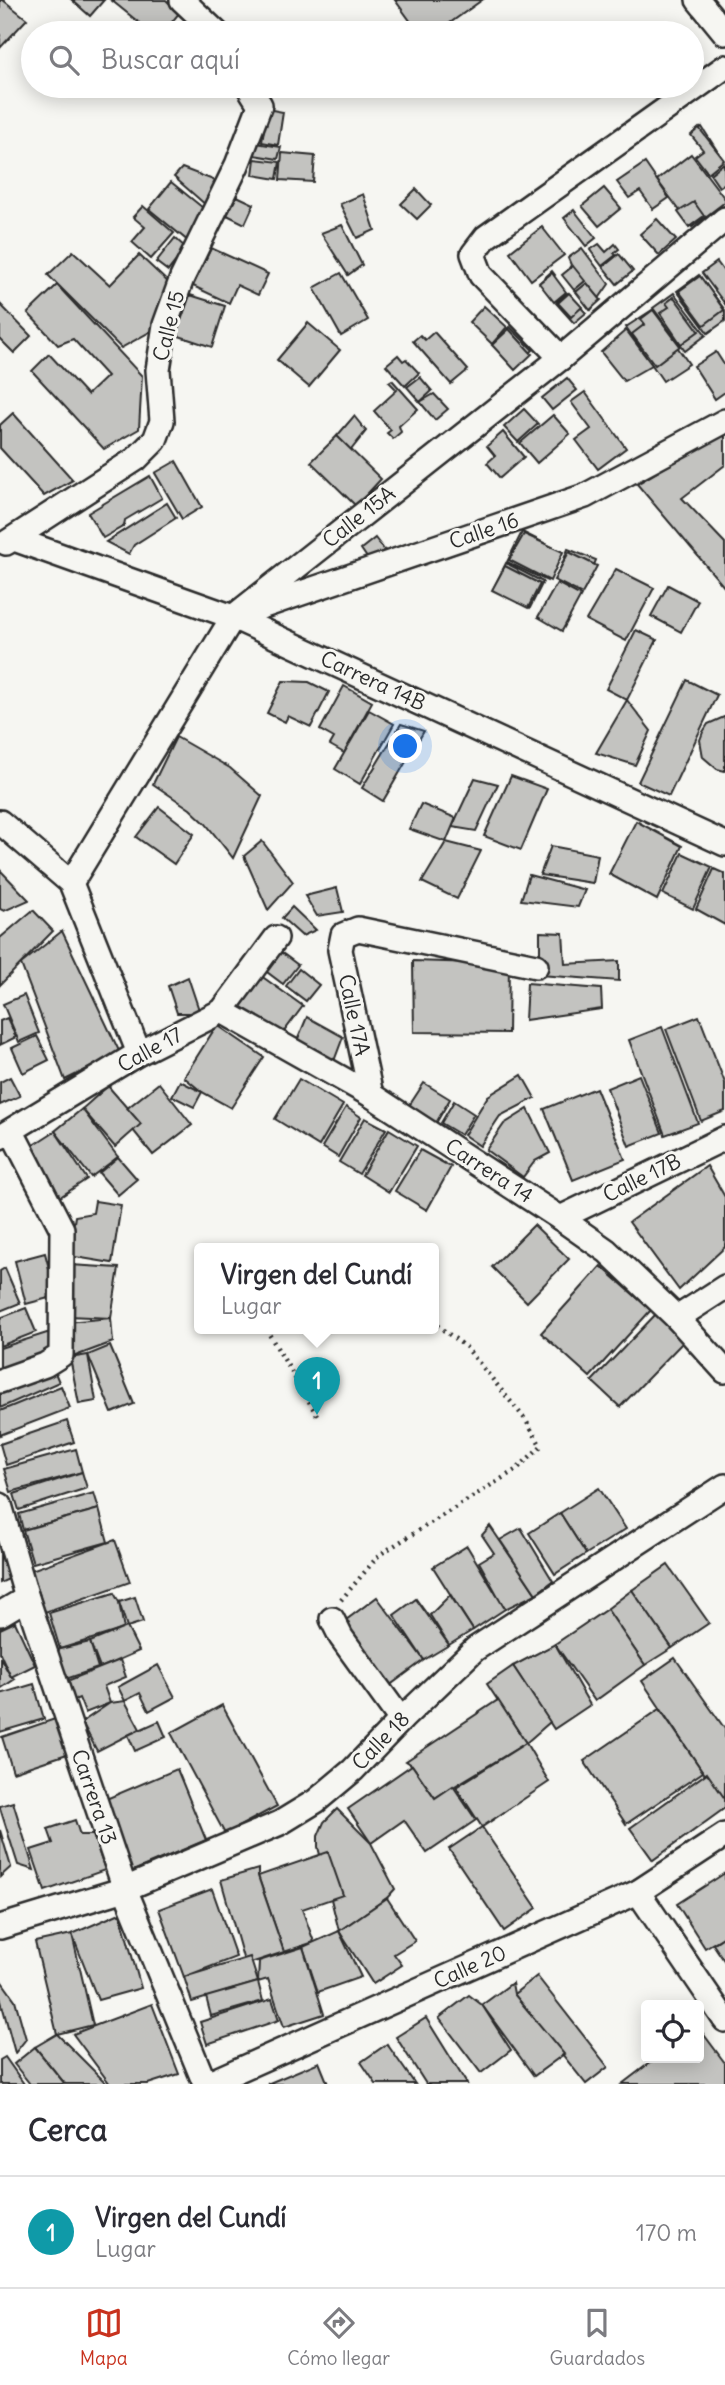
<!DOCTYPE html>
<html lang="es">
<meta charset="utf-8">
<style>
body{margin:0;font-family:Delius,sans-serif;background:#f7f7f7;color:#2b2b33}
.controls{position:absolute;right:21px;bottom:21px;display:grid;overflow:hidden;border-radius:7px;box-shadow:0 4px 18px #0003}
.controls button{width:63px;height:63px;display:grid;place-items:center;padding:0;border:0;border-bottom:2px solid #e1e1e2;background:#fff;color:#2b2b33;font:35px sans-serif}
.you{position:absolute;left:406px;top:747px;width:24px;height:24px;margin:-18px;border:5px solid #fff;border-radius:50%;background:#1a73e8;box-shadow:0 0 0 10px #1a73e833}
.badge{display:grid;place-items:center;width:46px;height:46px;border-radius:50%;background:#c8321e;color:#fff;font-size:23px;font-weight:700}
.pin{position:absolute;translate:-50% -58px;filter:drop-shadow(0 2px 4px #0008)}
.pin::after{content:'';position:absolute;top:37px;width:24px;height:21px;background:inherit;clip-path:polygon(0 0,100% 0,50% 100%)}
.popup{position:absolute;left:194px;top:1243px;width:245px;height:91px;box-sizing:border-box;display:grid;place-content:center;border-radius:7px;background:#fff;filter:drop-shadow(0 2px 5px #0005);font-size:23px;white-space:nowrap;color:#7c7c81}
.popup b{font-size:26px;color:#2b2b33}
.popup::after{content:'';position:absolute;left:50%;top:100%;margin-left:-14px;border:14px solid transparent;border-top-color:#fff}
.list{margin:0;padding:0;list-style:none}
h2{display:flex;justify-content:space-between;align-items:center;height:91px;margin:0;padding:0 28px;font-size:30px}
h2 small{font-size:23px;font-weight:400;color:#7c7c81}
.list li{display:grid;grid-template-columns:46px 1fr auto;gap:21px;align-items:center;box-sizing:border-box;height:112px;padding:0 28px;border-top:2px solid #e1e1e2}
.list b{display:block;font-size:26px;white-space:nowrap}
.list p{margin:0;font-size:23px;white-space:nowrap;color:#7c7c81}
.list em{font-size:23px;font-style:normal;color:#7c7c81}
.icon{flex:none;width:38px;height:38px;fill:none;stroke:currentColor;stroke-width:2;stroke-linecap:round;stroke-linejoin:round}
.map{position:relative;flex:none;width:725px;height:2084px;overflow:hidden}
.search{position:absolute;background:#fff;box-shadow:0 4px 18px #0003;left:21px;right:21px;top:21px;height:77px;display:flex;align-items:center;gap:18px;box-sizing:border-box;padding:0 24px;border-radius:38px;color:#7c7c81;font-size:26px}
.sheet{height:203px;background:#fff}
nav{display:flex;justify-content:space-around;align-items:center;box-sizing:border-box;height:98px;border-top:2px solid #e1e1e2;background:#fff;font-size:19px;color:#7c7c81}
nav a{display:grid;justify-items:center;gap:4px}
nav .on{color:#c8321e}
.map>svg:first-child{display:block}
.building{fill:#c3c3c0;stroke:#2b2b2b;stroke-width:2}
.lines{fill:none;stroke-linecap:round;stroke-linejoin:round}
.minor-casing{stroke:#2b2b2b;stroke-width:28}
.path{stroke:#2b2b2b;stroke-width:4.5;stroke-dasharray:2 5;stroke-linecap:butt}
.minor{stroke:#f6f6f2;stroke-width:23}
.labels{text-anchor:middle;stroke-width:6;stroke-linejoin:round;paint-order:stroke}
.street-label{font-size:21px;fill:#2b2b2b;stroke:#f6f6f2}
</style>
<div class="map">
<svg width="725" height="2084" viewBox="0 0 725 2084">
<rect width="100%" height="100%" fill="#f6f6f2"/>
<filter id="ink" filterUnits="userSpaceOnUse"><feTurbulence type="fractalNoise" baseFrequency=".0143" numOctaves="2"/><feDisplacementMap in="SourceGraphic" scale="14" xChannelSelector="R" yChannelSelector="G"/><feConvolveMatrix kernelMatrix="1 2 1 2 8 2 1 2 1" color-interpolation-filters="sRGB"/></filter>
<g filter="url(#ink)">
<!-- building -->
<g class="building">
<path d="M0,0H3L27,19L0,48Z"/>
<path d="M72,0H104L90,16Z"/>
<path d="M111,0H166L179,13L163,33H152Z"/>
<path d="M395,0H482L436,33H419Z"/>
<path d="M267,109L283,112L278,145L262,142Z"/>
<path d="M702,127L723,160L707,172L696,156L704,150L693,133Z"/>
<path d="M699,128L724,160L708,173L695,156L703,150L691,135Z"/>
<path d="M256,143L281,147L278,159L254,155Z"/>
<path d="M282,153L315,156L313,182L280,180Z"/>
<path d="M691,154L725,199V202L692,227L657,180Z"/>
<path d="M255,159L280,162L277,179L253,175Z"/>
<path d="M645,163L669,198L653,209L640,191L629,198L617,182Z"/>
<path d="M724,163L725,183L719,187L710,174Z"/>
<path d="M182,168L216,181L207,206L174,177Z"/>
<path d="M171,182L208,212L194,246L149,209Z"/>
<path d="M604,188L621,208L599,226L582,206Z"/>
<path d="M416,189L431,205L417,219L401,204Z"/>
<path d="M363,194L375,230L357,238L340,204Z"/>
<path d="M237,196L254,204L245,224L227,215Z"/>
<path d="M694,202L704,216L689,227L678,212Z"/>
<path d="M143,206L174,233L151,259L132,242L145,227L133,217Z"/>
<path d="M574,210L596,238L586,246L564,218Z"/>
<path d="M657,219L676,240L659,255L640,234Z"/>
<path d="M342,225L362,265L348,275L321,233Z"/>
<path d="M542,227L564,255L531,280L510,252Z"/>
<path d="M175,238L186,248L168,271L156,262Z"/>
<path d="M599,244L606,252L615,244L619,249L614,253L616,255L602,266L590,250Z"/>
<path d="M211,248L268,274L258,295L237,285L229,303L193,286Z"/>
<path d="M582,248L609,284L591,310L564,276L571,265L568,258Z"/>
<path d="M73,251L110,285L139,255L170,284L162,325L121,348L48,275Z"/>
<path d="M619,254L633,271L617,284L603,267Z"/>
<path d="M717,262L725,273V304L702,273Z"/>
<path d="M573,266L585,281L574,290L562,275Z"/>
<path d="M552,271L555,275L552,278L566,293L557,301L540,282Z"/>
<path d="M341,273L368,320L341,336L314,288Z"/>
<path d="M552,273L566,292L554,302L539,283Z"/>
<path d="M699,275L725,310V321L708,333L677,291Z"/>
<path d="M700,276L724,310L704,325L679,291Z"/>
<path d="M587,283L601,300L590,310L576,292Z"/>
<path d="M57,285L142,376L139,429L104,449L32,371L49,354L87,395L107,376L73,339L58,345L28,313Z"/>
<path d="M568,293L586,313L574,323L556,303Z"/>
<path d="M569,293L582,307L571,317L558,303Z"/>
<path d="M674,293L706,335L685,351L653,308Z"/>
<path d="M190,295L225,306L212,347L176,335Z"/>
<path d="M674,297L699,331L681,344L660,313L669,307L666,303Z"/>
<path d="M0,304L31,336L14,353L0,339Z"/>
<path d="M484,306L507,327L492,344L469,322Z"/>
<path d="M652,310L689,364L663,381L626,327Z"/>
<path d="M653,310L680,346L655,365L632,334L645,324L641,319Z"/>
<path d="M308,323L340,350L309,387L277,360Z"/>
<path d="M510,327L533,350L516,367L492,345Z"/>
<path d="M509,329L532,354L515,370L492,345Z"/>
<path d="M626,330L652,365L624,381L601,352Z"/>
<path d="M434,332L468,370L451,384L413,341L420,335L425,340Z"/>
<path d="M716,352L725,366V392L715,399L694,366Z"/>
<path d="M398,355L403,361L406,359L419,373L405,386L386,365Z"/>
<path d="M420,377L432,391L420,402L407,387Z"/>
<path d="M567,378L577,390L552,410L542,398Z"/>
<path d="M392,380L418,409L399,426L401,432L393,439L387,433L391,430L374,411L397,390L389,382Z"/>
<path d="M585,392L626,448L598,469L576,440L591,429L571,402Z"/>
<path d="M434,394L448,409L435,420L420,402Z"/>
<path d="M524,409L538,424L518,442L504,427Z"/>
<path d="M13,413L73,480L44,496L0,448V425Z"/>
<path d="M553,415L570,434L537,463L520,443Z"/>
<path d="M354,416L366,431L351,450L337,436Z"/>
<path d="M503,432L524,457L500,478L487,463L495,456L487,446Z"/>
<path d="M725,432V465L682,498L725,543V588L637,484Z"/>
<path d="M337,436L381,479L356,506L311,462Z"/>
<path d="M176,461L202,507L182,519L155,473Z"/>
<path d="M150,476L162,498L125,520L124,526L103,538L88,513Z"/>
<path d="M167,503L176,518L134,545L129,554L106,542Z"/>
<path d="M522,532L562,552L547,581L507,562Z"/>
<path d="M524,534L563,552L550,581L509,560Z"/>
<path d="M375,538L389,556L374,568L361,549Z"/>
<path d="M568,549L596,560L584,590L556,579Z"/>
<path d="M569,552L597,566L582,594L554,580Z"/>
<path d="M506,563L543,582L530,608L493,589Z"/>
<path d="M505,566L540,584L528,608L492,590Z"/>
<path d="M616,569L654,588L626,641L586,620Z"/>
<path d="M557,583L581,596L562,631L538,617Z"/>
<path d="M668,585L698,601L681,632L651,616Z"/>
<path d="M636,630L657,640L627,700L606,689Z"/>
<path d="M687,680L717,695L669,796L638,782Z"/>
<path d="M283,681L309,682L329,692L311,727L288,716L285,722L267,713Z"/>
<path d="M344,686L372,702L344,753L330,745L334,738L320,730Z"/>
<path d="M627,700L651,731L635,765L596,753Z"/>
<path d="M369,710L394,724L360,784L335,769Z"/>
<path d="M724,717H725V771L717,769L703,757L700,740L703,732L708,724Z"/>
<path d="M401,724L424,731L383,801L362,788Z"/>
<path d="M176,737L230,768L262,796L233,858L206,824L190,809L153,784Z"/>
<path d="M511,776L547,789L521,850L484,836Z"/>
<path d="M475,778L498,784L476,831L452,827Z"/>
<path d="M421,804L456,818L446,842L409,829Z"/>
<path d="M159,807L194,834L174,864L136,837Z"/>
<path d="M636,821L682,846L657,900L609,874Z"/>
<path d="M262,841L293,882L268,910L244,856Z"/>
<path d="M446,842L481,851L457,899L422,882Z"/>
<path d="M551,846L598,855L593,883L540,875Z"/>
<path d="M682,853L712,867L693,909L663,894Z"/>
<path d="M714,869L725,874V925L696,909Z"/>
<path d="M0,870L29,900L4,911L0,909Z"/>
<path d="M529,875L585,890L578,907L521,900Z"/>
<path d="M337,888L343,912L317,916L305,896Z"/>
<path d="M292,907L316,930L302,936L282,918Z"/>
<path d="M33,910L53,931L0,985V938Z"/>
<path d="M62,931L120,1053L65,1080L21,964Z"/>
<path d="M540,932L563,933L565,964L619,961V981L540,975Z"/>
<path d="M274,947L298,965L283,984L259,966Z"/>
<path d="M413,961L509,964L508,1033L414,1032Z"/>
<path d="M299,969L319,985L306,1001L286,986Z"/>
<path d="M257,973L303,1006L280,1037L234,1004Z"/>
<path d="M188,977L200,1013H177L168,986Z"/>
<path d="M527,983L601,989L602,1009L525,1020Z"/>
<path d="M24,995L39,1033L19,1042L3,1004Z"/>
<path d="M699,1016L725,1083V1111L701,1121L666,1029Z"/>
<path d="M307,1017L343,1037L331,1069L294,1048Z"/>
<path d="M7,1018L16,1037L0,1045V1021Z"/>
<path d="M217,1025L264,1057L231,1108L202,1092L184,1077Z"/>
<path d="M662,1027L698,1123L665,1135L629,1040Z"/>
<path d="M37,1036L49,1060L23,1073L12,1048Z"/>
<path d="M522,1075L535,1098L500,1116L480,1146L464,1135L488,1096Z"/>
<path d="M639,1075L662,1133L629,1146L607,1088Z"/>
<path d="M10,1077L20,1096L0,1105V1082Z"/>
<path d="M299,1079L343,1105L319,1146L275,1119Z"/>
<path d="M180,1081L202,1092L194,1107L172,1096Z"/>
<path d="M159,1083L192,1125L153,1155L120,1114Z"/>
<path d="M424,1083L450,1099L436,1123L409,1106Z"/>
<path d="M108,1086L141,1124L115,1147L82,1109Z"/>
<path d="M596,1088L625,1159L573,1180L544,1109Z"/>
<path d="M454,1101L474,1114L461,1135L441,1123Z"/>
<path d="M346,1107L361,1117L338,1157L322,1147Z"/>
<path d="M82,1109L118,1157L91,1177L55,1131Z"/>
<path d="M528,1109L550,1153L535,1161L523,1177L486,1150L504,1124Z"/>
<path d="M365,1118L386,1129L359,1174L339,1162Z"/>
<path d="M389,1129L417,1146L389,1192L362,1175Z"/>
<path d="M55,1131L87,1179L60,1197L27,1149Z"/>
<path d="M420,1150L451,1167L427,1210L395,1191Z"/>
<path d="M118,1157L137,1179L118,1195L99,1173Z"/>
<path d="M707,1166L725,1197V1247L679,1290L629,1222Z"/>
<path d="M95,1201L121,1205L112,1263L69,1256L75,1216L93,1213Z"/>
<path d="M534,1225L569,1259L527,1302L492,1267Z"/>
<path d="M45,1253L56,1296L26,1304L15,1261Z"/>
<path d="M70,1265L119,1268L111,1318L69,1316Z"/>
<path d="M601,1266L651,1310L590,1377L541,1333Z"/>
<path d="M5,1268L20,1303L0,1311V1271Z"/>
<path d="M26,1308L36,1332L0,1346V1318Z"/>
<path d="M657,1313L685,1340L620,1407L592,1381Z"/>
<path d="M111,1318L113,1342L70,1358L67,1322Z"/>
<path d="M50,1332L57,1357L0,1375V1348Z"/>
<path d="M110,1346L134,1404L112,1413L88,1355Z"/>
<path d="M88,1355L96,1401L79,1404L70,1358Z"/>
<path d="M51,1363L59,1382L0,1408V1385Z"/>
<path d="M61,1386L70,1408L0,1435V1411Z"/>
<path d="M67,1421L74,1442L6,1465L0,1444Z"/>
<path d="M76,1449L82,1472L11,1492L4,1469Z"/>
<path d="M82,1472L87,1488L19,1510L14,1494Z"/>
<path d="M599,1488L626,1529L586,1554L560,1513Z"/>
<path d="M94,1493L99,1509L23,1530L19,1514Z"/>
<path d="M99,1509L108,1542L33,1563L23,1530Z"/>
<path d="M560,1513L586,1554L555,1574L529,1533Z"/>
<path d="M490,1526L536,1594L505,1609L479,1562L494,1553L482,1535Z"/>
<path d="M521,1528L553,1581L536,1594L500,1540Z"/>
<path d="M115,1540L130,1582L45,1612L31,1570Z"/>
<path d="M467,1546L505,1609L473,1630L433,1567Z"/>
<path d="M0,1552L13,1577L0,1583Z"/>
<path d="M668,1565L709,1623L672,1648L632,1590Z"/>
<path d="M632,1590L672,1648L645,1665L607,1609Z"/>
<path d="M114,1593L119,1602L124,1629L60,1649L49,1613Z"/>
<path d="M450,1595L473,1630L449,1645L430,1615Z"/>
<path d="M135,1597L143,1622L127,1627L119,1602Z"/>
<path d="M377,1597L424,1660L389,1686L342,1623Z"/>
<path d="M416,1599L449,1645L424,1660L394,1615Z"/>
<path d="M607,1609L645,1665L595,1701L555,1644Z"/>
<path d="M15,1622L35,1665L11,1677L0,1653V1629Z"/>
<path d="M127,1627L139,1651L100,1668L90,1642Z"/>
<path d="M90,1642L98,1668L66,1679L57,1652L60,1649Z"/>
<path d="M555,1644L590,1705L554,1729L513,1666Z"/>
<path d="M0,1657L11,1677L15,1679L0,1689Z"/>
<path d="M675,1658L725,1729V1799L703,1772L642,1681Z"/>
<path d="M120,1660L126,1677L104,1686L110,1703L85,1713L79,1698L72,1701L67,1681Z"/>
<path d="M158,1665L175,1697L149,1711L140,1693L125,1701L118,1687Z"/>
<path d="M513,1666L550,1722L526,1743L487,1684Z"/>
<path d="M34,1684L44,1719L0,1732V1694Z"/>
<path d="M498,1700L526,1743L435,1798L412,1765L406,1761Z"/>
<path d="M125,1701L140,1729L97,1751L82,1722L110,1703Z"/>
<path d="M222,1705L277,1806L225,1834L171,1733Z"/>
<path d="M660,1709L703,1772L626,1824L584,1761Z"/>
<path d="M55,1719L67,1754L13,1772L2,1737Z"/>
<path d="M159,1721L166,1737L135,1751L128,1735Z"/>
<path d="M526,1743L549,1782L482,1827L456,1787Z"/>
<path d="M412,1765L435,1798L453,1786L476,1820L427,1853L404,1820L371,1843L348,1809Z"/>
<path d="M177,1769L206,1840L128,1873L99,1802Z"/>
<path d="M707,1773L725,1799V1808L653,1860L630,1828Z"/>
<path d="M13,1802L34,1870L18,1865L0,1808V1806Z"/>
<path d="M337,1809L371,1843L395,1889L387,1898L339,1931L318,1847V1836L324,1822Z"/>
<path d="M75,1820L80,1835H93L105,1870L45,1891L31,1850L53,1843L48,1829Z"/>
<path d="M482,1827L537,1908L504,1931L449,1849Z"/>
<path d="M0,1830L11,1867L0,1877Z"/>
<path d="M328,1852L343,1895L302,1909L314,1942L284,1952L258,1876Z"/>
<path d="M258,1869V1876L284,1952L245,1965L221,1880Z"/>
<path d="M725,1873V1936L705,1948L677,1904Z"/>
<path d="M212,1889L236,1957L184,1977L159,1909Z"/>
<path d="M387,1898L415,1941L394,1954L402,1965L373,1984L339,1931Z"/>
<path d="M120,1913L141,1988L98,2000L72,1934Z"/>
<path d="M339,1931L361,1977L318,1992L303,1947Z"/>
<path d="M72,1934L93,2025L57,2034L35,1942Z"/>
<path d="M725,1936V1962L713,1944Z"/>
<path d="M303,1947L324,2014L284,2027L268,1979L258,1982L259,1961Z"/>
<path d="M250,1957L258,1982L192,2002L184,1977Z"/>
<path d="M537,1976L608,2067L586,2084L514,1994Z"/>
<path d="M0,1979L15,2000L26,2039L15,2053L0,1997Z"/>
<path d="M258,1982L263,2001L211,2016L206,1997Z"/>
<path d="M512,1983L514,1994L564,2054L534,2076L482,2005Z"/>
<path d="M469,1995L482,2005L511,2050L481,2073L439,2018Z"/>
<path d="M272,1999L279,2020L207,2044L200,2022Z"/>
<path d="M152,2004L179,2074L148,2084H110L73,2034Z"/>
<path d="M426,2018L467,2084H426L396,2037Z"/>
<path d="M699,2028L725,2063V2084H622L656,2058H699Z"/>
<path d="M57,2034L107,2084H65L35,2047Z"/>
<path d="M387,2044L415,2084H376L361,2062Z"/>
<path d="M35,2047L65,2084H30L14,2064Z"/>
<path d="M5,2057L24,2084H0V2060Z"/>
<path d="M319,2062L328,2084H267Z"/>
</g>
<g class="lines">
<!-- minor casing -->
<g class="minor-casing">
<g id="minor">
<path d="M182,0L217,33"/>
<path d="M698,0L725,33"/>
<path d="M561,358L481,275L473,254L486,237L725,67"/>
<path d="M14,539L233,617L725,844"/>
<path d="M6,543L136,459L155,440L162,421L158,370L165,325L182,278L237,165L260,105L248,86"/>
<path d="M249,611L585,496L725,421"/>
<path d="M0,822L71,883L139,1053"/>
<path d="M71,883L233,617L561,358L725,219"/>
<path d="M222,1011L371,1095L560,1218L607,1251L677,1318L725,1371"/>
<path d="M371,1095L340,950L343,935L358,929L536,966"/>
<path d="M0,1137L139,1053L222,1011L276,938"/>
<path d="M560,1218L725,1138"/>
<path d="M677,1318L725,1287"/>
<path d="M0,1381L45,1365L61,1355L62,1229L12,1132"/>
<path d="M0,1505L27,1598L125,1889L205,2084"/>
<path d="M0,1614L27,1598"/>
<path d="M332,1619L341,1637L401,1720"/>
<path d="M638,1892L725,2020"/>
<path d="M0,1927L125,1889L280,1823L316,1801L353,1770L401,1720L475,1649L725,1486"/>
<path d="M207,2084L638,1892L725,1835"/>
</g>
</g>
<!-- path -->
<g class="path">
<path d="M266,1329L317,1415"/>
<path d="M341,1600L379,1555L517,1469L541,1446L525,1419L466,1347L434,1323"/>
</g>
<!-- minor -->
<use href="#minor" class="minor"/>
</g>
</g>
<g class="labels">
<!-- street labels -->
<g class="street-label">
<text transform="translate(169 326) rotate(-76)" y="7">Calle 15</text>
<text transform="translate(359 517) rotate(-38)" y="7">Calle 15A</text>
<text transform="translate(484 531) rotate(-19)" y="7">Calle 16</text>
<text transform="translate(373 681) rotate(25)" y="7">Carrera 14B</text>
<text transform="translate(354 1015) rotate(78)" y="7">Calle 17A</text>
<text transform="translate(150 1050) rotate(-29)" y="7">Calle 17</text>
<text transform="translate(489 1171) rotate(33)" y="7">Carrera 14</text>
<text transform="translate(642 1178) rotate(-26)" y="7">Calle 17B</text>
<text transform="translate(381 1741) rotate(-46)" y="7">Calle 18</text>
<text transform="translate(94 1797) rotate(71)" y="7">Carrera 13</text>
<text transform="translate(470 1967) rotate(-24)" y="7">Calle 20</text>
</g>
</g>
</svg>
<div class="controls">
<button><svg class="icon" aria-label="locate" viewBox="0 0 24 24"><circle cx="12" cy="12" r="6"/><path d="M12 2v4M12 18v4M2 12h4M18 12h4"/></svg></button>
</div>
<div class="you"></div>
<div class="pin badge" style="left:317px;top:1415px;background:#0f9aa8">1</div>
<div class="popup"><b>Virgen del Cundí</b>Lugar</div>
<div class="search"><svg class="icon" aria-label="search" viewBox="0 0 24 24"><circle cx="10" cy="10" r="6"/><path d="M15 15l6 6"/></svg>Buscar aquí</div>
</div>
<section class="sheet">
<h2>Cerca<small></small></h2>
<ul class="list">
<li><span class="badge" style="background:#0f9aa8">1</span><div><b>Virgen del Cundí</b><p>Lugar</p></div><em>170 m</em></li>
</ul>
</section>
<nav>
<a class="on"><svg class="icon" aria-label="map" viewBox="0 0 24 24"><path d="M3 6l6-2 6 2 6-2v14l-6 2-6-2-6 2zM9 4v14M15 6v14"/></svg>Mapa</a>
<a><svg class="icon" aria-label="directions" viewBox="0 0 24 24"><path d="M12 3l9 9-9 9-9-9zM9 14v-3h6M13 9l2 2-2 2"/></svg>Cómo llegar</a>
<a><svg class="icon" aria-label="saved" viewBox="0 0 24 24"><path d="M7 4h10v16l-5-4-5 4z"/></svg>Guardados</a>
</nav>
